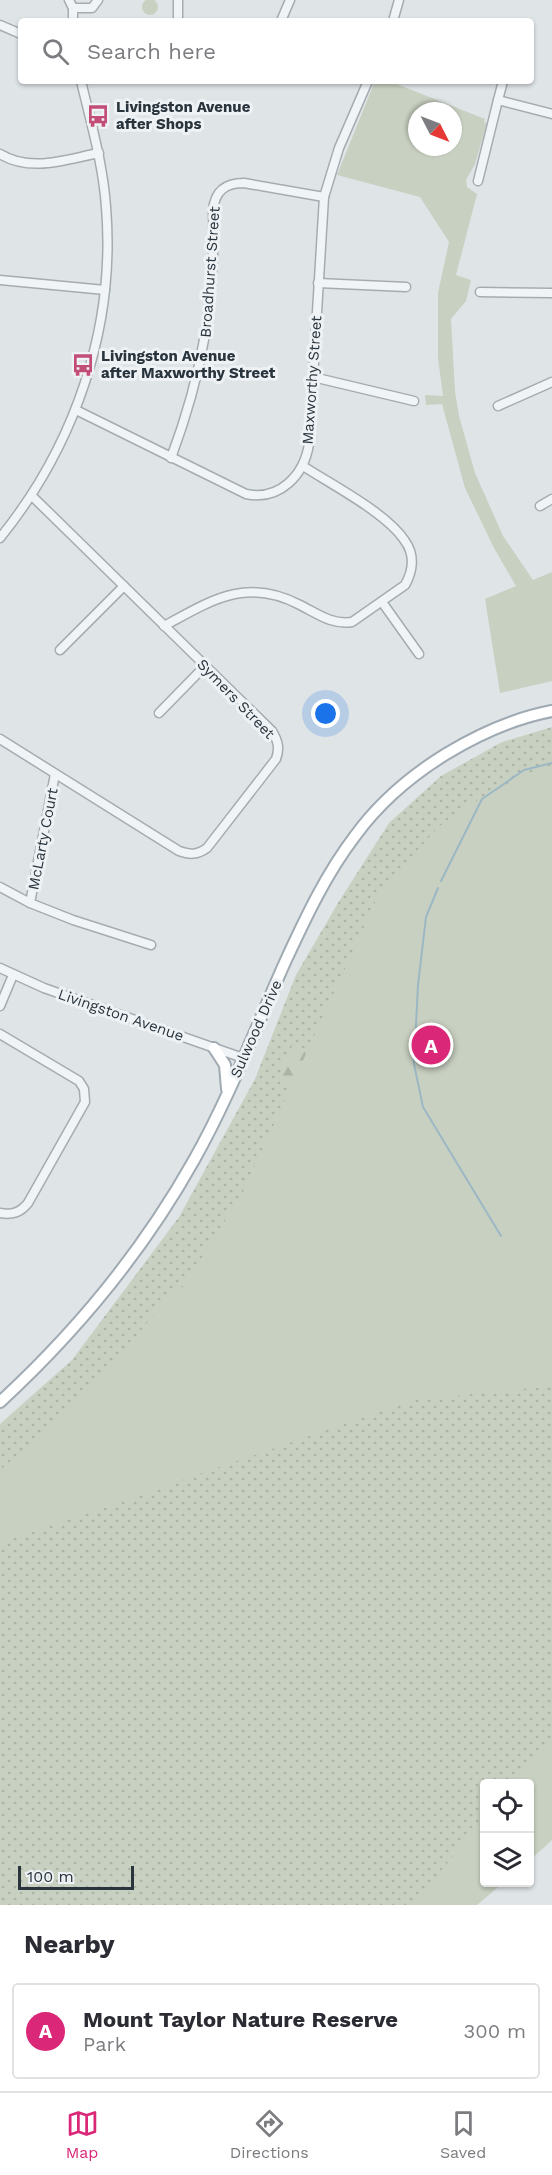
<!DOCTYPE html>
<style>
body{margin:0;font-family:"Work Sans",sans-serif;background:#f2f2f3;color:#2b2b33}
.controls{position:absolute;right:18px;bottom:18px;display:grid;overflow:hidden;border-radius:6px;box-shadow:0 2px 4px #0004}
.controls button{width:54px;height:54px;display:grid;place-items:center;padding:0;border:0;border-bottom:2px solid #e1e1e2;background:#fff;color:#2b2b33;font:30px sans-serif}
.compass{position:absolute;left:408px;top:102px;width:54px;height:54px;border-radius:50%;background:#fff;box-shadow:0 2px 4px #0004;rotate:132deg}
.scale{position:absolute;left:18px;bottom:15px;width:116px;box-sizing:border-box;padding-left:6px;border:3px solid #29343d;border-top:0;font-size:16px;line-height:21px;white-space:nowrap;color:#29343d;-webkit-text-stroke:4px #eef2f5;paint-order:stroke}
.you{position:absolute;left:326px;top:714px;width:21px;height:21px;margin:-15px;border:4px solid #fff;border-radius:50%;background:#1a73e8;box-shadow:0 0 0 9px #1a73e833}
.badge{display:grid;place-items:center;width:39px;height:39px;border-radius:50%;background:#db2777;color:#fff;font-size:20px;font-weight:700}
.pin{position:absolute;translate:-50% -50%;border:3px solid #fff;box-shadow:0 2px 6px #0006}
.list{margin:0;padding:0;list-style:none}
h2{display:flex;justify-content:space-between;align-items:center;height:78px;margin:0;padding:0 24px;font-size:26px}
h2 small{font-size:20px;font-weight:400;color:#7c7c81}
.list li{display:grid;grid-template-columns:39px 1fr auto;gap:18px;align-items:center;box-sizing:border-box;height:96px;margin:0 12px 12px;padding:0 12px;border:2px solid #e1e1e2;border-radius:6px}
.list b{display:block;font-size:22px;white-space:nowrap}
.list p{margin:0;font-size:20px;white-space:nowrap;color:#7c7c81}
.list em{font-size:20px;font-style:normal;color:#7c7c81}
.icon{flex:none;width:33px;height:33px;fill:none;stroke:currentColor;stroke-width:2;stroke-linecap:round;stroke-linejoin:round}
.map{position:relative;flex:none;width:552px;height:1905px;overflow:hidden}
.search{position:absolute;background:#fff;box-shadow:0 2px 4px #0004;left:18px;right:18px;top:18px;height:66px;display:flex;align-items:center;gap:15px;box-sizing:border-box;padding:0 21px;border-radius:6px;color:#7c7c81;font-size:22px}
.sheet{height:186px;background:#fff}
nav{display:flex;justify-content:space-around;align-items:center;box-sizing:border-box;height:84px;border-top:2px solid #e1e1e2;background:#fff;font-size:16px;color:#7c7c81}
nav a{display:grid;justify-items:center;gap:3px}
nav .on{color:#db2777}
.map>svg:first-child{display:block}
.grass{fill:url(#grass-dots)}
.forest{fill:url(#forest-firs)}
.park{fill:#c8d0c1;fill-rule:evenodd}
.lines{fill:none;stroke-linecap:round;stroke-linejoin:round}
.stream{stroke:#9cb8c4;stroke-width:2}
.minor-casing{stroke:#a5acb1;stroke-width:11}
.major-casing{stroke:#9faab2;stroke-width:14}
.minor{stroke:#f1f4f6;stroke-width:8}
.major{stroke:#fff;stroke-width:10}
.labels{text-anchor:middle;stroke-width:6;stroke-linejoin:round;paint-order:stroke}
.poi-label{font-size:15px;font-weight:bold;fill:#29343d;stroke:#eef2f5;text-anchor:start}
.street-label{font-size:15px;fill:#29343d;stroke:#eef2f5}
</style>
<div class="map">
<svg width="552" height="1905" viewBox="0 0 552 1905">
<defs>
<pattern id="grass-dots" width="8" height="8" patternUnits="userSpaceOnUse" patternTransform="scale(1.5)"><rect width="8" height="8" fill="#c8d0c1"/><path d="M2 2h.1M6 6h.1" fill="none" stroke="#acb3a7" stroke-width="1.8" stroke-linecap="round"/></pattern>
<pattern id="forest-firs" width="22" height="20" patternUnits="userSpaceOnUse" patternTransform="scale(1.5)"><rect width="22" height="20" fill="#c8d0c1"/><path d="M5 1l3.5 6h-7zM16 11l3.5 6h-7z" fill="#acb3a7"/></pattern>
</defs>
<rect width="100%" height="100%" fill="#dfe4e7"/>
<!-- grass -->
<path class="grass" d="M552,727V1839L530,1784H484V1882L475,1905H0V1424L72,1360L179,1217L255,1079L296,975L338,903L389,823L441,776L502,742Z"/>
<!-- forest -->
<path class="forest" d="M293,1044L336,1061L306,1080L280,1087L282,1066Z"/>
<!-- park -->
<g class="park">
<circle cx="150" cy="7" r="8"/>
<path d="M375,81H389L485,119L484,122L487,123L475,164L466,180L467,187L477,194L456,275L471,280L466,301L451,319L455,392L459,416L475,473L503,536L533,580L552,572V681L500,693L485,599L516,586L494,548L465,488L442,404L426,405L425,395L443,396L438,358V293L449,242L420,197L337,175ZM417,111H453V147H417Z"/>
<path d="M552,767V1386L414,1400L0,1543V1470L91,1389L168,1298L182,1288L242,1194L378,896L437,828L465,807L529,773Z"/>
<path d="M552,1736V1840L530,1860V1784L513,1783Z"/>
<path d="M484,1818V1882L503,1883L477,1905H413Z"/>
</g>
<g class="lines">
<!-- stream -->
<g class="stream">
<path d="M441,881L482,799L524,770L552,763"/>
<path d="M438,888L426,917L418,985L414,1064L423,1107L501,1236"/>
</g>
<!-- minor casing -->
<g class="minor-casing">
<g id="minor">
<path d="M69,0L73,8V21"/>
<path d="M73,8H92L98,0"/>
<path d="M178,21V0"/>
<path d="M281,21L290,0"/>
<path d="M393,21L399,0"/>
<path d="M0,25L21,34"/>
<path d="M498,100L503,81"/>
<path d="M0,154C31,173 67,159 99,153"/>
<path d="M478,181L498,100L552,114"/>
<path d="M0,280L105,290"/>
<path d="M318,283L406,287"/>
<path d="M480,292L552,293"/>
<path d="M313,377L414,401"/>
<path d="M498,406L552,382"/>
<path d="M76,410L246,494C280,501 304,475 309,444L324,197L339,148L368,81"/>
<path d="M171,458C202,375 216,298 213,210C215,191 225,183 244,183L324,197"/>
<path d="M540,506L552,499"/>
<path d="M0,538C75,445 116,327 106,207C103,164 91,123 81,81"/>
<path d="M382,602L419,654"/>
<path d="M164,626C212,600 246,577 300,605C318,614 332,625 352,622L405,585C413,571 415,555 405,541C387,513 332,485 303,466"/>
<path d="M60,650L124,586"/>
<path d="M159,713L205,666"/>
<path d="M0,739L179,851C190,855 197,855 207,848L276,759C280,748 278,741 272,731L32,496"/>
<path d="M0,887L30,903L55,774"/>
<path d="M30,903L73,920L151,945"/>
<path d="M0,968L44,988L243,1058"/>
<path d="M0,1006L13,975"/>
<path d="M0,1034L79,1081L84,1089L85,1102L28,1203C20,1213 12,1215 0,1213"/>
</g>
</g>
<!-- major casing -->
<g class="major-casing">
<g id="major">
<path d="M214,1048L225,1065L227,1089"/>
<path d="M0,1402C77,1331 143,1251 194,1160C230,1096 256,1027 286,960C306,917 326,874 355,836C379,803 412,775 446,754C479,734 515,718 552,711"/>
</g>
</g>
<!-- minor -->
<use href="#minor" class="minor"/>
<!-- major -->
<use href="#major" class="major"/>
</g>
<!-- icons -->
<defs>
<g id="bus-bare" transform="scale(1.8)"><path d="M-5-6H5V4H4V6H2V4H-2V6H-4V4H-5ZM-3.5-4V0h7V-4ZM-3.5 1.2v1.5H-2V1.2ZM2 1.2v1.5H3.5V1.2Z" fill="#c24d76" stroke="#eef2f5" stroke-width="2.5" paint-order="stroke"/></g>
</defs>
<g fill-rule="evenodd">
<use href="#bus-bare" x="98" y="116"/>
<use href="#bus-bare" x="83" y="365"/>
</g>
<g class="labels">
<!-- poi labels -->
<g class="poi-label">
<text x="116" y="112">Livingston Avenue<tspan x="116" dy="17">after Shops</tspan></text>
<text x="101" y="361">Livingston Avenue<tspan x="101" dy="17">after Maxworthy Street</tspan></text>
</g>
<!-- street labels -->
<g class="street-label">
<text transform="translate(210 272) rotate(-86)" y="5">Broadhurst Street</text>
<text transform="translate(312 380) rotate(-86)" y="5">Maxworthy Street</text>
<text transform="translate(236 699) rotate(46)" y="5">Symers Street</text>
<text transform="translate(43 839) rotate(-79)" y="5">McLarty Court</text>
<text transform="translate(121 1015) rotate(19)" y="5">Livingston Avenue</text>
<text transform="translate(256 1029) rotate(-66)" y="5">Sulwood Drive</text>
</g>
</g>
</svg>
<div class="controls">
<button><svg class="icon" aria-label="locate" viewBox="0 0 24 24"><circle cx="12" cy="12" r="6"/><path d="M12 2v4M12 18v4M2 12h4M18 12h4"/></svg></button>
<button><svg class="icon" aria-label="layers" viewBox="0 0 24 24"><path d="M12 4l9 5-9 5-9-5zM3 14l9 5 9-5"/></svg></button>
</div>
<svg class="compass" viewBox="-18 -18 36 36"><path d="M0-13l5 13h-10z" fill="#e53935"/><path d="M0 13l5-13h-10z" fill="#7c7c81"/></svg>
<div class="scale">100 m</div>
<div class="you"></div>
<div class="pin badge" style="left:431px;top:1045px">A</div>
<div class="search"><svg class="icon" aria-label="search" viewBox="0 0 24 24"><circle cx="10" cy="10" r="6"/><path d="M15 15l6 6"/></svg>Search here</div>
</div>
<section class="sheet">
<h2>Nearby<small></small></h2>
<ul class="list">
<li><span class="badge">A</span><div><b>Mount Taylor Nature Reserve</b><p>Park</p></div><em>300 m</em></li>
</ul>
</section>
<nav>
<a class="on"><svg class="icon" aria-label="map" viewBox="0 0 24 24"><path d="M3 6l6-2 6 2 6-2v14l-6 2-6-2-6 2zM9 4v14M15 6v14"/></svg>Map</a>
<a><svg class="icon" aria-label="directions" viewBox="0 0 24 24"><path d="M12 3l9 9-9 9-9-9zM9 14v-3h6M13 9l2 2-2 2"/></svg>Directions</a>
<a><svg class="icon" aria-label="saved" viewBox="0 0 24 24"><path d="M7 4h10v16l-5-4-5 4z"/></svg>Saved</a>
</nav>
